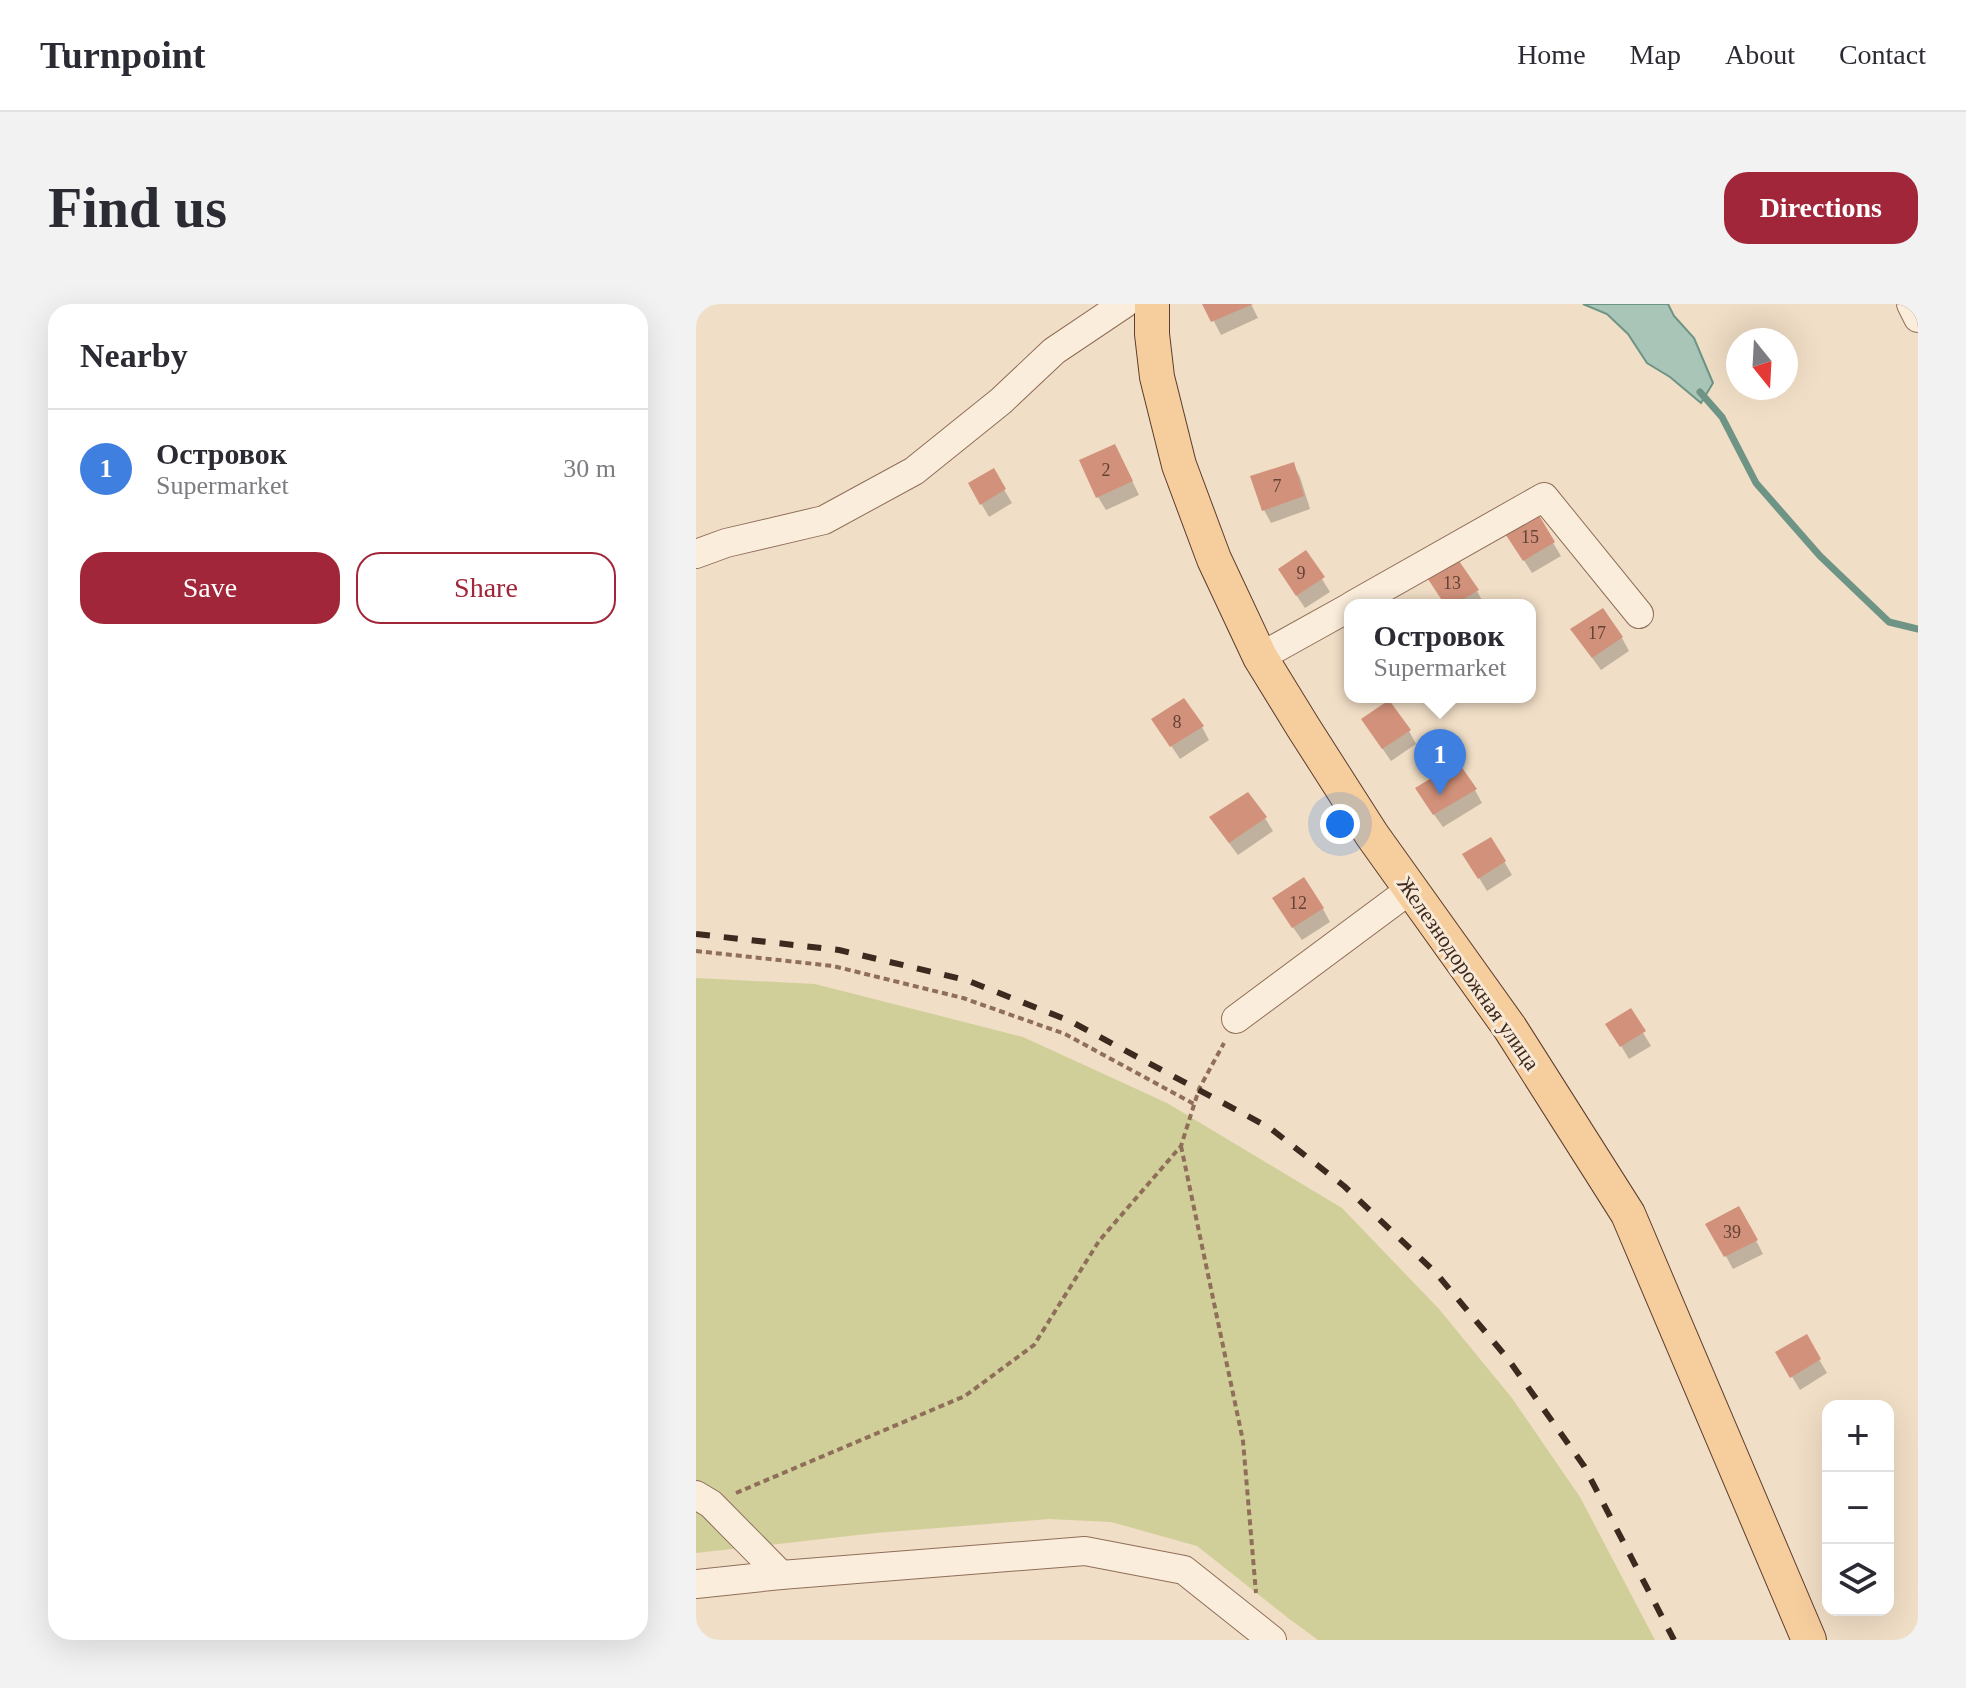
<!DOCTYPE html>
<meta charset="utf-8">
<style>
body{margin:0;font-family:"Times New Roman",serif;background:#f2f2f3;color:#2b2b33}
.controls{position:absolute;right:24px;bottom:24px;display:grid;overflow:hidden;border-radius:16px;box-shadow:0 8px 32px #0002}
.controls button{width:72px;height:72px;display:grid;place-items:center;padding:0;border:0;border-bottom:2px solid #e1e1e2;background:#fff;color:#2b2b33;font:40px sans-serif}
.compass{position:absolute;left:1030px;top:24px;width:72px;height:72px;border-radius:50%;background:#fff;box-shadow:0 8px 32px #0002;rotate:162deg}
.you{position:absolute;left:644px;top:520px;width:28px;height:28px;margin:-20px;border:6px solid #fff;border-radius:50%;background:#1a73e8;box-shadow:0 0 0 12px #1a73e833}
.badge{display:grid;place-items:center;width:52px;height:52px;border-radius:50%;background:#a22639;color:#fff;font-size:26px;font-weight:700}
.pin{position:absolute;translate:-50% -66px;filter:drop-shadow(0 2px 4px #0008)}
.pin::after{content:'';position:absolute;top:42px;width:28px;height:24px;background:inherit;clip-path:polygon(0 0,100% 0,50% 100%)}
.popup{position:absolute;left:648px;top:295px;width:192px;height:104px;box-sizing:border-box;display:grid;place-content:center;border-radius:16px;background:#fff;filter:drop-shadow(0 2px 6px #0005);font-size:26px;white-space:nowrap;color:#7c7c81}
.popup b{font-size:30px;color:#2b2b33}
.popup::after{content:'';position:absolute;left:50%;top:100%;margin-left:-16px;border:16px solid transparent;border-top-color:#fff}
.list{margin:0;padding:0;list-style:none}
h2{display:flex;justify-content:space-between;align-items:center;height:104px;margin:0;padding:0 32px;font-size:34px}
h2 small{font-size:26px;font-weight:400;color:#7c7c81}
.list li{display:grid;grid-template-columns:52px 1fr auto;gap:24px;align-items:center;box-sizing:border-box;height:120px;padding:0 32px;border-top:2px solid #e1e1e2}
.list b{display:block;font-size:30px;white-space:nowrap}
.list p{margin:0;font-size:26px;white-space:nowrap;color:#7c7c81}
.list em{font-size:26px;font-style:normal;color:#7c7c81}
.actions{display:flex;gap:16px;padding:24px 32px}
.actions a{flex:1;padding:18px 0;border:2px solid #a22639;border-radius:24px;text-align:center;font-size:28px;color:#a22639}
.actions .main{background:#a22639;color:#fff}
.icon{flex:none;width:44px;height:44px;fill:none;stroke:currentColor;stroke-width:2;stroke-linecap:round;stroke-linejoin:round}
.map{position:relative;flex:none;width:1222px;height:1336px;overflow:hidden;border-radius:24px}
header{display:flex;align-items:center;gap:48px;box-sizing:border-box;height:112px;padding:0 40px;background:#fff;border-bottom:2px solid #e1e1e2}
header strong{font-size:38px}
nav{display:flex;gap:44px;margin-inline-start:auto;font-size:28px}
.intro{display:flex;align-items:center;justify-content:space-between;box-sizing:border-box;height:192px;padding:0 48px}
h1{margin:0;font-size:56px}
.button{padding:20px 36px;border-radius:24px;background:#a22639;color:#fff;font-size:28px;font-weight:700}
main{display:flex;gap:48px;padding:0 48px}
aside{flex:1;background:#fff;border-radius:24px;box-shadow:0 8px 32px #0002}
.map>svg:first-child{display:block}
.green{fill:#d1cf99}
.water{fill:#a8c5b8;stroke:#6e9485;stroke-width:2}
.shadow{fill:#0003}
.lines{fill:none;stroke-linecap:round;stroke-linejoin:round}
.stream{stroke:#6e9485;stroke-width:7}
.building{fill:#d2917a}
.minor-casing{stroke:#8f6e5a;stroke-width:30}
.major-casing{stroke:#5c3d2e;stroke-width:36}
.path{stroke:#8f6e5a;stroke-width:4;stroke-dasharray:6 4;stroke-linecap:butt}
.minor{stroke:#fbeddb;stroke-width:28}
.major{stroke:#f6cd9d;stroke-width:34}
.rail{stroke:#3e291f;stroke-width:6;stroke-dasharray:14 14;stroke-linecap:butt}
.labels{text-anchor:middle;stroke-width:6;stroke-linejoin:round;paint-order:stroke}
.number-label{font-size:18px;fill:#634336}
.street-label{font-size:22px;fill:#3e291f;stroke:#f8e9d7}
</style>
<header>
<strong>Turnpoint</strong>
<nav><a>Home</a><a>Map</a><a>About</a><a>Contact</a></nav>
</header>
<div class="intro"><h1>Find us</h1><a class="button">Directions</a></div>
<main>
<aside>
<h2>Nearby<small></small></h2>
<ul class="list">
<li><span class="badge" style="background:#3f7fe0">1</span><div><b>Островок</b><p>Supermarket</p></div><em>30 m</em></li>
</ul>
<div class="actions"><a class="main">Save</a><a>Share</a></div>
</aside>
<div class="map">
<svg width="1222" height="1336" viewBox="0 0 1222 1336">
<rect width="100%" height="100%" fill="#f1dec6"/>
<!-- green -->
<path class="green" d="M0,674L119,680L327,733L471,799L646,904L743,1005L816,1094L884,1193L959,1336H622L592,1314L501,1242L415,1218L353,1215L180,1229L0,1249Z"/>
<!-- water -->
<path class="water" d="M887,0H972L978,12L998,34L1017,79L1005,99L974,73L951,59L932,30L911,10Z"/>
<!-- shadow -->
<g class="shadow">
<path d="M509,0H555L562,14L525,31Z"/>
<path d="M426,156L443,191L410,206L402,193Z"/>
<path d="M597,160L604,173L614,205L575,219L568,206Z"/>
<path d="M297,167L316,199L293,213L274,180Z"/>
<path d="M840,211L865,252L836,269L811,229Z"/>
<path d="M610,249L634,288L609,304L592,279Z"/>
<path d="M781,287L788,300L786,301H751Z"/>
<path d="M926,334L933,347L905,366L885,339Z"/>
<path d="M506,423L513,436L484,455L466,428Z"/>
<path d="M713,427L720,440L695,457L675,428Z"/>
<path d="M779,486L786,499L747,523L729,498Z"/>
<path d="M569,514L577,527L542,551L524,527Z"/>
<path d="M795,535L816,571L791,587L777,564Z"/>
<path d="M627,605L634,618L606,636L586,608Z"/>
<path d="M934,707L955,742L933,755L912,720Z"/>
<path d="M1043,904L1067,950L1037,965L1012,920Z"/>
<path d="M1110,1033L1131,1069L1104,1086L1082,1049Z"/>
<path d="M1132,1114V1128L1127,1117Z"/>
</g>
<g class="lines">
<!-- stream -->
<path class="stream" d="M1004,88L1026,113L1060,179L1124,252L1193,318L1222,325"/>
</g>
<!-- building -->
<g class="building">
<path d="M506,0H557L515,18Z"/>
<path d="M419,140L437,177L400,194L383,156Z"/>
<path d="M598,158L608,192L566,207L554,172Z"/>
<path d="M298,164L310,185L284,201L272,179Z"/>
<path d="M841,208L859,238L827,257L808,228Z"/>
<path d="M610,246L629,273L600,292L582,265Z"/>
<path d="M761,254L783,286L757,301H749L730,272Z"/>
<path d="M907,304L927,333L896,354L874,325Z"/>
<path d="M488,394L508,422L474,443L455,415Z"/>
<path d="M693,396L715,426L686,445L665,415Z"/>
<path d="M762,458L781,485L737,511L719,484Z"/>
<path d="M552,488L571,513L533,539L513,513Z"/>
<path d="M795,533L810,557L782,575L766,550Z"/>
<path d="M608,573L628,604L596,624L576,594Z"/>
<path d="M935,704L950,727L924,743L909,720Z"/>
<path d="M1043,902L1062,936L1028,953L1009,920Z"/>
<path d="M1111,1030L1125,1055L1094,1074L1079,1048Z"/>
</g>
<g class="lines">
<!-- minor casing -->
<g class="minor-casing">
<g id="minor">
<path d="M1215,0L1222,14"/>
<path d="M0,250L30,239L128,216L218,167L305,97L358,47L428,0"/>
<path d="M657,301L848,193L943,310"/>
<path d="M564,353L654,303"/>
<path d="M540,715L715,585"/>
<path d="M0,1191L15,1200L85,1271"/>
<path d="M0,1280L85,1271L389,1247L488,1266L576,1336"/>
</g>
</g>
<!-- major casing -->
<g class="major-casing">
<path id="major" d="M456,0V30L461,73L483,161L518,255L564,353L607,423L676,531L814,724L932,910L1113,1336"/>
</g>
<!-- path -->
<g class="path">
<path d="M0,647L137,662L267,694L369,730L498,800"/>
<path d="M485,842L547,1137L560,1289"/>
<path d="M40,1189L269,1092L338,1041L403,937L485,842L503,785L528,739"/>
</g>
<!-- minor -->
<use href="#minor" class="minor"/>
<!-- major -->
<use href="#major" class="major"/>
<!-- rail -->
<path class="rail" d="M0,630L143,646L270,676L374,717L574,824L648,882L740,969L812,1055L888,1162L978,1336"/>
</g>
<g class="labels">
<!-- number labels -->
<g class="number-label">
<text x="410" y="172">2</text>
<text x="581" y="188">7</text>
<text x="834" y="239">15</text>
<text x="605" y="275">9</text>
<text x="756" y="285">13</text>
<text x="901" y="335">17</text>
<text x="481" y="424">8</text>
<text x="602" y="605">12</text>
<text x="1036" y="934">39</text>
</g>
<!-- street labels -->
<g class="street-label">
<text transform="translate(773 669) rotate(55)" y="8">Железнодорожная улица</text>
</g>
</g>
</svg>
<div class="controls">
<button>+</button>
<button>−</button>
<button><svg class="icon" aria-label="layers" viewBox="0 0 24 24"><path d="M12 4l9 5-9 5-9-5zM3 14l9 5 9-5"/></svg></button>
</div>
<svg class="compass" viewBox="-18 -18 36 36"><path d="M0-13l5 13h-10z" fill="#e53935"/><path d="M0 13l5-13h-10z" fill="#7c7c81"/></svg>
<div class="you"></div>
<div class="pin badge" style="left:744px;top:491px;background:#3f7fe0">1</div>
<div class="popup"><b>Островок</b>Supermarket</div>
</div>
</main>
